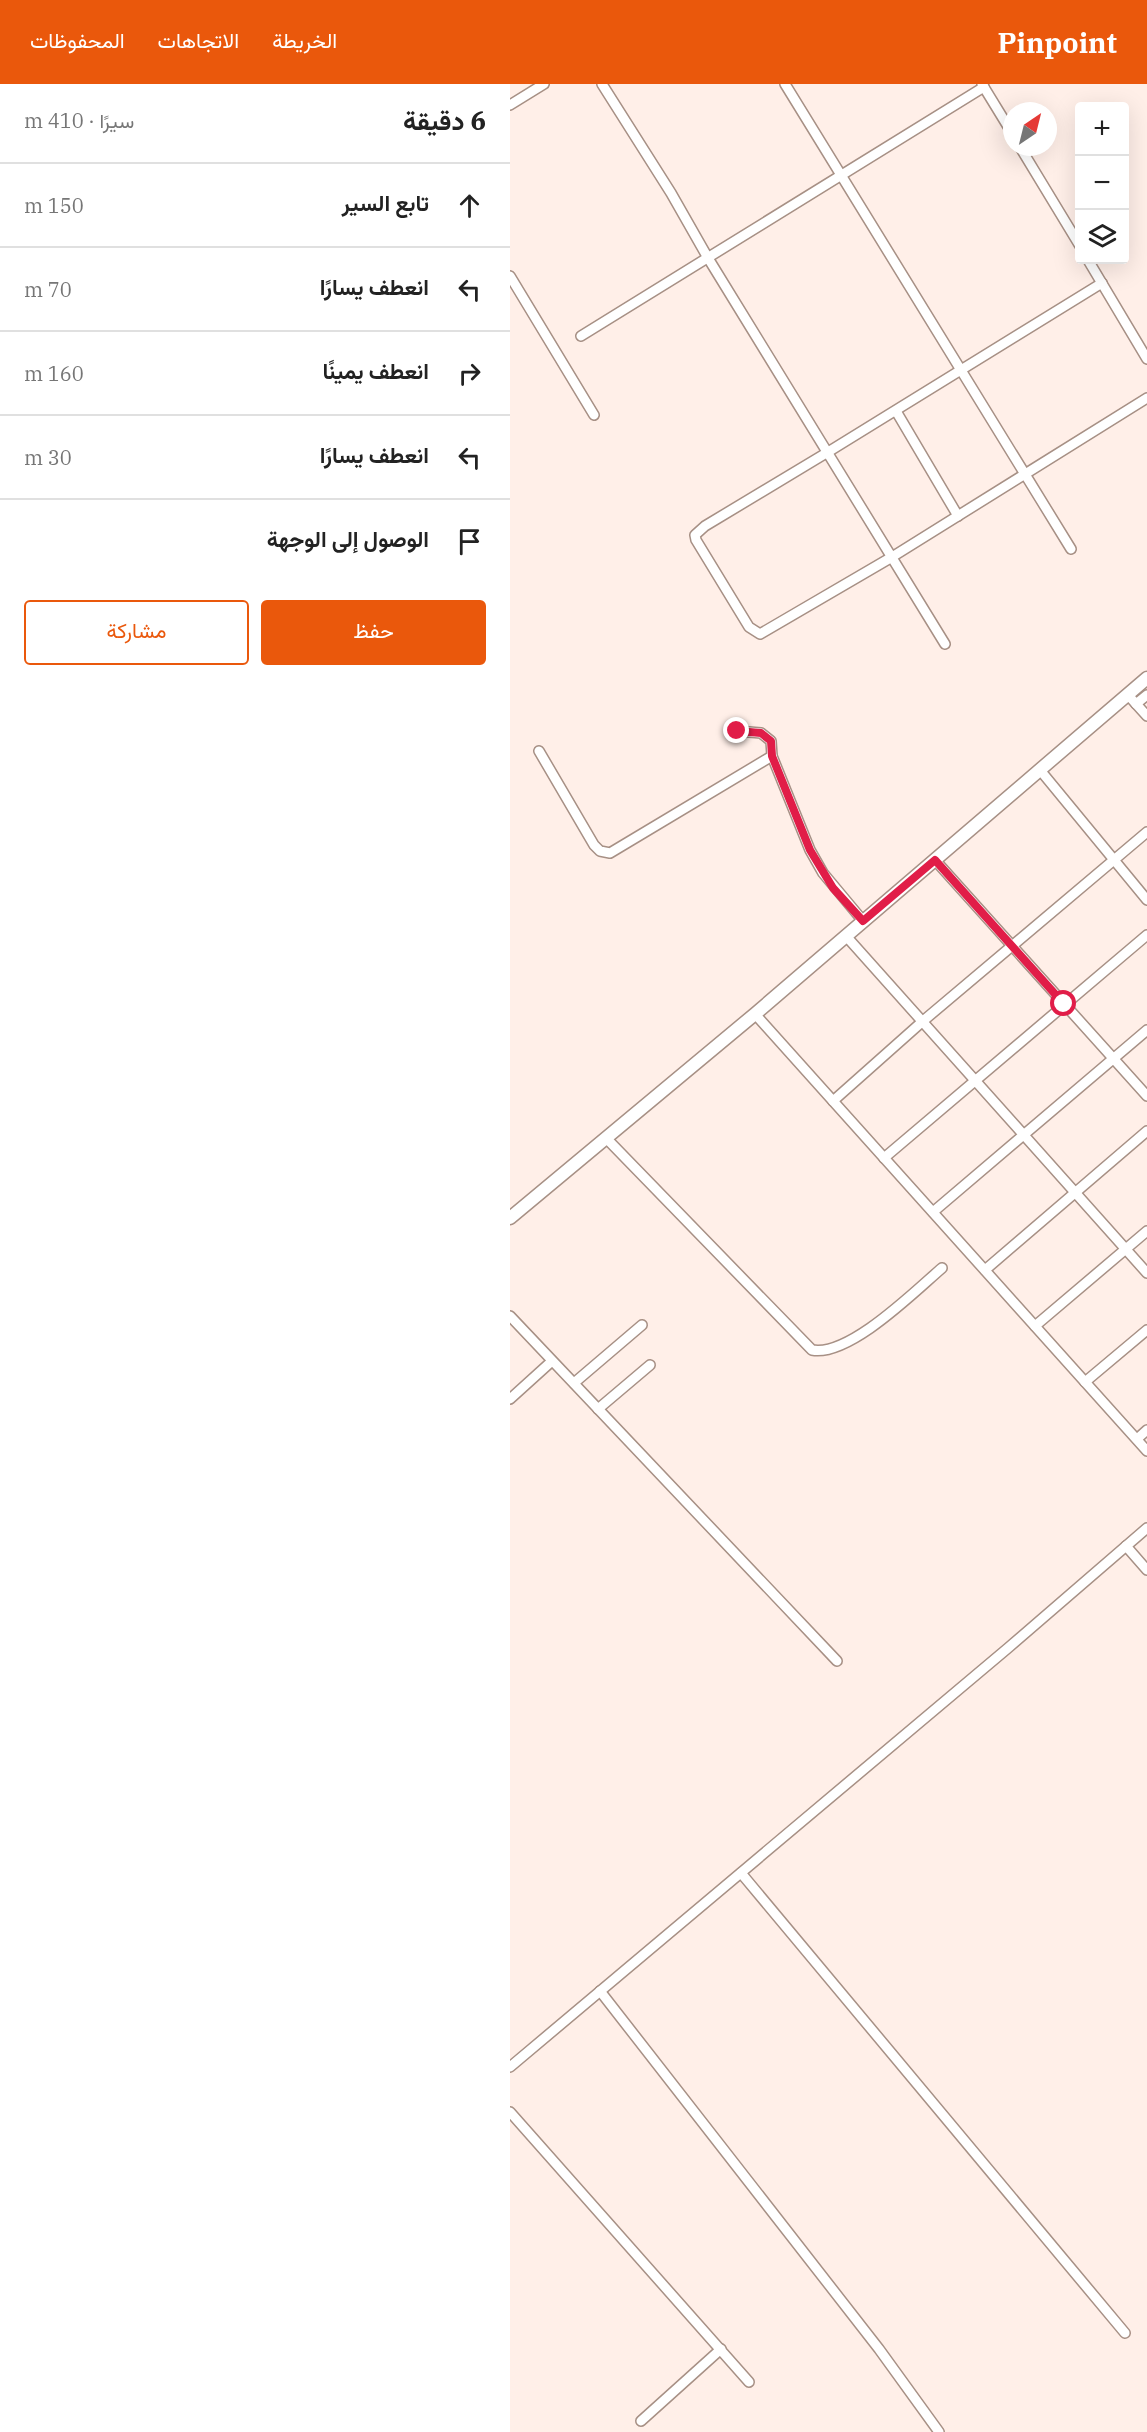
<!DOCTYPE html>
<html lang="ar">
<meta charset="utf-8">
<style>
body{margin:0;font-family:"IBM Plex Serif",Vazirmatn,serif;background:#f2f2f2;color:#222;direction:rtl}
.controls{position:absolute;right:18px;top:18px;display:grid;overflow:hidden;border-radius:6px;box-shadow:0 6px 24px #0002}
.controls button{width:54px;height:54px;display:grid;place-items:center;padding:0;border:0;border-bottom:2px solid #e0e0e0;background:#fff;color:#222;font:30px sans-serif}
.compass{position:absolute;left:493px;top:18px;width:54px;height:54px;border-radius:50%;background:#fff;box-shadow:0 6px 24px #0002;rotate:35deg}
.stop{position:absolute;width:18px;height:18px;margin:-14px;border:4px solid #e11d48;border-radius:50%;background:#fff}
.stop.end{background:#e11d48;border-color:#fff;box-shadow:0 2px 6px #0008}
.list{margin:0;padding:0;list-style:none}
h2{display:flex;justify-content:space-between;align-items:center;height:78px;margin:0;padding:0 24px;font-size:26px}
h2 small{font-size:20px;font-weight:400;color:#767676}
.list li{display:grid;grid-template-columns:39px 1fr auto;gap:18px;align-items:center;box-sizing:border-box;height:84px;padding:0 24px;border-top:2px solid #e0e0e0}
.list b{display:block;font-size:22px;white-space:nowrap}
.list em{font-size:20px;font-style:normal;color:#767676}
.actions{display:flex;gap:12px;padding:18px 24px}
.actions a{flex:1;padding:14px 0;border:2px solid #ea580c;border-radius:6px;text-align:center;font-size:21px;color:#ea580c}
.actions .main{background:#ea580c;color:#fff}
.icon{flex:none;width:33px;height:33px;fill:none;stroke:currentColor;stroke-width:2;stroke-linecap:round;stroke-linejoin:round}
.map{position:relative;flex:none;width:637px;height:2348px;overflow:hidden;direction:ltr}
header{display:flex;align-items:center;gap:36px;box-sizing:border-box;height:84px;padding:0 30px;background:#ea580c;color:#fff}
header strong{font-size:28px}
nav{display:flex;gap:33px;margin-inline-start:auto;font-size:21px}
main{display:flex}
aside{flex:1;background:#fff}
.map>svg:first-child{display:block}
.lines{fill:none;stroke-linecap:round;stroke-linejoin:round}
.minor-casing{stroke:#a79085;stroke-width:12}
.tertiary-casing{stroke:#a79085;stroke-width:15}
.minor{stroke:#fff;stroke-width:9}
.tertiary{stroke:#fff;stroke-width:12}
.route{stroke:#e11d48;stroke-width:8}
</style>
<header>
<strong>Pinpoint</strong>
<nav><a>الخريطة</a><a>الاتجاهات</a><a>المحفوظات</a></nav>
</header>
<main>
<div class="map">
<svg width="637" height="2348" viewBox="0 0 637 2348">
<rect width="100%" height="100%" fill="#ffefe8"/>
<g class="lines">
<!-- minor casing -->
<g class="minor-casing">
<g id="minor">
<path d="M92,0L161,109L198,174L435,560"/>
<path d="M275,0L561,465"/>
<path d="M472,0L502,49"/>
<path d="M0,21L34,0"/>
<path d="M510,63L570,162"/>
<path d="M578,176L637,275"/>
<path d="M0,192L84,331"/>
<path d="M592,199L318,368L195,442L185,451L186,456L239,543L250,550L382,473L637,314"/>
<path d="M71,252L474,3"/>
<path d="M386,327L448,432"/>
<path d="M618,611L637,632"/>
<path d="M626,620L637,611"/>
<path d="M227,647L251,649L261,657L262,672L300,766L313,789L353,837"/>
<path d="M29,667L84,761L90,767L100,769L262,672"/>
<path d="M530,686L637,816"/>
<path d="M425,776L637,1012"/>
<path d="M336,852L637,1189"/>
<path d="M245,930L637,1367"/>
<path d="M323,1017L413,937L637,748"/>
<path d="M96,1054L302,1266C339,1273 404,1208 432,1184"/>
<path d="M374,1074L637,851"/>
<path d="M423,1128L637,946"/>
<path d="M475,1186L637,1047"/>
<path d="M0,1232L327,1577"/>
<path d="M525,1242L637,1147"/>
<path d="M575,1298L637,1246"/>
<path d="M64,1299L132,1241"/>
<path d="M0,1315L42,1277"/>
<path d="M88,1325L140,1281"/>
<path d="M627,1355L637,1346"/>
<path d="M616,1462L637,1486"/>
<path d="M231,1789L615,2249"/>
<path d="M90,1907L369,2265L429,2348"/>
<path d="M0,1983L498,1564L637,1444"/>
<path d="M0,2028L239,2298"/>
<path d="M131,2337L211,2265"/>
</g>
</g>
<!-- tertiary casing -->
<g class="tertiary-casing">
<path id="tertiary" d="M0,1134L245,930L637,594"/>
</g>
<!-- minor -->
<use href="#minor" class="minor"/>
<!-- tertiary -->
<use href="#tertiary" class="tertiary"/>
</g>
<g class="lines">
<!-- route -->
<path class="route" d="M227,647L251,649L261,657L262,672L300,766L323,804L353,837L425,776L554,920"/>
</g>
</svg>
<div class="controls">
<button>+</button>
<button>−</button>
<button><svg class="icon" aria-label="layers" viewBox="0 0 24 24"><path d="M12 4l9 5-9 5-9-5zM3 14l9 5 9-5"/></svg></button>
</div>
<svg class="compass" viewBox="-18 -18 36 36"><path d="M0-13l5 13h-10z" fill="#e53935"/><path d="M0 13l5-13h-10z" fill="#767676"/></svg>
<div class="stop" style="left:554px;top:920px"></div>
<div class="stop end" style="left:227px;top:647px"></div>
</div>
<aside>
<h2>6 دقيقة<small>سيرًا · 410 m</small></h2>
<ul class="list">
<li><svg class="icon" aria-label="ahead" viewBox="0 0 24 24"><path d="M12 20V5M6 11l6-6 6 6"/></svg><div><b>تابع السير</b></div><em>150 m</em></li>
<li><svg class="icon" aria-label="left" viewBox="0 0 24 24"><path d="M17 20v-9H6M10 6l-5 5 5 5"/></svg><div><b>انعطف يسارًا</b></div><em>70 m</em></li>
<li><svg class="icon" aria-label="right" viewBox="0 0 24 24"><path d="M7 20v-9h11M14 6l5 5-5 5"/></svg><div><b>انعطف يمينًا</b></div><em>160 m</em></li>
<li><svg class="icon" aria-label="left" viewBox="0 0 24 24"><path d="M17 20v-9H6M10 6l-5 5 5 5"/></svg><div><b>انعطف يسارًا</b></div><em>30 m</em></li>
<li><svg class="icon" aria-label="arrive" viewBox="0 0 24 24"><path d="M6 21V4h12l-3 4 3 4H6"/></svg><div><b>الوصول إلى الوجهة</b></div></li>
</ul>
<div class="actions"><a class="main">حفظ</a><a>مشاركة</a></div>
</aside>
</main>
